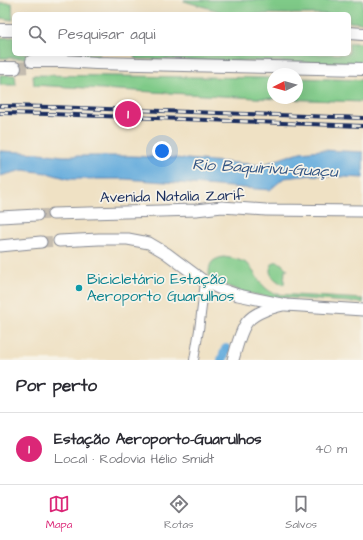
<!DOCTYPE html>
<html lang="pt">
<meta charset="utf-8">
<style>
body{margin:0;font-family:"Architects Daughter",sans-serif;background:#f2f2f3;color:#2b2b33}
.compass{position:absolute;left:267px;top:68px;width:36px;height:36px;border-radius:50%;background:#fff;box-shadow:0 4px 16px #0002;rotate:264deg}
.you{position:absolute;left:162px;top:151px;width:14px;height:14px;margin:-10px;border:3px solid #fff;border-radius:50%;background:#1a73e8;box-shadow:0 0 0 6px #1a73e833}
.badge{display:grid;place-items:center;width:26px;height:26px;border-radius:50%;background:#db2777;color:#fff;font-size:13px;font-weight:700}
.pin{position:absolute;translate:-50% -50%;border:2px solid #fff;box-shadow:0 1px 4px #0006}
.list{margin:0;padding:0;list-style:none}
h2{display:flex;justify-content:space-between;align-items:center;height:52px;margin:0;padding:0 16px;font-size:17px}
h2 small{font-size:13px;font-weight:400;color:#7c7c81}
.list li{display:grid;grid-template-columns:26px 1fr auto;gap:12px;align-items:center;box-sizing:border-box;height:72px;padding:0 16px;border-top:1px solid #e1e1e2}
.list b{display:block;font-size:15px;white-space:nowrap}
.list p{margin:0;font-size:13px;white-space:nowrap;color:#7c7c81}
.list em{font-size:13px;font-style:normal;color:#7c7c81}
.icon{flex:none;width:22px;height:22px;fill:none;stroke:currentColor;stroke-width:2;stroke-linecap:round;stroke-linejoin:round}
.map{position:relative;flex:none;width:363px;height:360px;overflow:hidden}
.search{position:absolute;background:#fff;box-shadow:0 4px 16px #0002;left:12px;right:12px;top:12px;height:44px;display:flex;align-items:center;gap:10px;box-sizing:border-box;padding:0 14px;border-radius:6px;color:#7c7c81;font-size:15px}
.sheet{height:124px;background:#fff}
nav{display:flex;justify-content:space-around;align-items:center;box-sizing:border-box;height:56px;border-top:1px solid #e1e1e2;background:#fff;font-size:11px;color:#7c7c81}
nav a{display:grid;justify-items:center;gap:2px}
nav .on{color:#db2777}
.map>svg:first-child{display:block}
.grass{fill:#7fca88;stroke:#4d7c73}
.water{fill:#67addd;stroke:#416e9e}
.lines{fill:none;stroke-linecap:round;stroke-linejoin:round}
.canal{stroke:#67addd;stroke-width:10}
.secondary-tunnel{stroke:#c5bdb0;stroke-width:11;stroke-dasharray:11 5.5;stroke-linecap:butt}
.primary-tunnel{stroke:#c5bdb0;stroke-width:12;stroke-dasharray:12 6;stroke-linecap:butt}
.street-casing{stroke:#858891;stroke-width:10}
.secondary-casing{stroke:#858891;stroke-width:13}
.primary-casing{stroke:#858891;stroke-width:14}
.street{stroke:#fff;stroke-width:8}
.secondary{stroke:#fff;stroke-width:11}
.primary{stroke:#fff;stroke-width:12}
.rail-casing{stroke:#1b2f5e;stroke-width:4}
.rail{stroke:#f7f3e8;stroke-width:2.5;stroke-dasharray:8;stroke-linecap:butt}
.culture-dot{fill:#0f9aa8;stroke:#f7f3e8;stroke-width:1.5}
.labels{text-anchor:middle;stroke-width:3.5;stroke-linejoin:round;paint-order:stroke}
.street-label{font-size:15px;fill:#1b2f5e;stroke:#f7f3e8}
.culture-label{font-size:15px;fill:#0d838f;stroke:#f7f3e8;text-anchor:start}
.water-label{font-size:16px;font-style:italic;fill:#325584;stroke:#f7f3e8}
</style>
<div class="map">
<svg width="363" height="360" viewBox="0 0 363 360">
<rect width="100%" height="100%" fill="#f7f3e8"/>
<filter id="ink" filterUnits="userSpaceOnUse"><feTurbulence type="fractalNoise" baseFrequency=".025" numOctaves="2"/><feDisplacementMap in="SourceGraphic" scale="8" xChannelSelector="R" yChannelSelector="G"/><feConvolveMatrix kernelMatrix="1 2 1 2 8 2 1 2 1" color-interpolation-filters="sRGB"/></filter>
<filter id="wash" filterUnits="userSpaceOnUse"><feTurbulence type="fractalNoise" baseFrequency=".012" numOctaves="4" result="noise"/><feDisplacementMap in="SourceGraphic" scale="16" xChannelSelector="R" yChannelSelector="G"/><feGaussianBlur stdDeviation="0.9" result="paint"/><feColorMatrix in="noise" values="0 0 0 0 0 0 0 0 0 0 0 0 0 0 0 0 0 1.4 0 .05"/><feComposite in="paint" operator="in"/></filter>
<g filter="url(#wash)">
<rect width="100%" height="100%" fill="#efe1c4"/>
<!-- grass -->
<g class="grass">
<path d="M184,0H363V23L349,22V14H229L184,1Z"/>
<path d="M0,3H12L13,20L0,18Z"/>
<path d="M14,37V54H100L98,58H0V38Z"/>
<path d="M349,43H363V64L135,59L134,54H349Z"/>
<path d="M0,75H15L16,85H0Z"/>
<path d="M33,75L273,78V98H297V78L363,80V102L256,98L34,85Z"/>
<path d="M223,257C231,258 244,260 250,266C252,268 253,272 255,274C260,283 266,290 275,294L363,299V303L262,296L240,291L212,280L209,276C209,263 211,260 223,257Z"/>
<path d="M274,262C281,261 283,266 288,270H285L284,285C275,280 264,273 274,262Z"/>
</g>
<!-- water -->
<path class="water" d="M322,150L363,152V178L312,175L284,178L270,190L125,179H69L47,173L23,170L0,176V151L40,153L63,156H132L174,158L261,165L300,152Z"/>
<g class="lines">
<!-- canal -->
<path class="canal" d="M222,360L226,349"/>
</g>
</g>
<g filter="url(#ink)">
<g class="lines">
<!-- secondary-tunnel -->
<g class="secondary-tunnel">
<path d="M37,215L53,214"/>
<path d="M41,242L59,241"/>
</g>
<!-- primary-tunnel -->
<g class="primary-tunnel">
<path d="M13,23H14"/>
<path d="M15,68L33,67"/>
</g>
<!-- street casing -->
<g class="street-casing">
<path id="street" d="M194,360L199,330L205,282"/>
</g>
<!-- secondary casing -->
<g class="secondary-casing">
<g id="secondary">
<path d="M53,214L196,210L222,207L266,210L363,211"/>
<path d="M0,217L37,215"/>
<path d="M59,241L99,239H128L149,243L166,253L205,282L223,290L238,295L286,305L363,310"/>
<path d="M0,246L41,242"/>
<path d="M233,360C236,349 240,332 247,322C255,312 271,308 283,305"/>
</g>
</g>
<!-- primary casing -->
<g class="primary-casing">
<g id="primary">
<path d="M0,30H13"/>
<path d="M349,33L363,34"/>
<path d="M32,61H63L96,63L363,69"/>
<path d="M0,68H15"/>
</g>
</g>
<!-- street -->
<use href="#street" class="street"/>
<!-- secondary -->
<use href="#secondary" class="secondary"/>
<!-- primary -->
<use href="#primary" class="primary"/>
<!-- rail casing -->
<g class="rail-casing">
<g id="rail">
<path d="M0,106L50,107L363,118"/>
<path d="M0,113L50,114L363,126"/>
</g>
</g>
<!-- rail -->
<use href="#rail" class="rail"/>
</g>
</g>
<!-- markers -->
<circle class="culture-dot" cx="79" cy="288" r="4"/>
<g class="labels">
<!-- street labels -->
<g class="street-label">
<text transform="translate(172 196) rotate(-1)" y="5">Avenida Natalia Zarif</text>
</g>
<!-- culture labels -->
<g class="culture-label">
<text x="87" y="284">Bicicletário Estação<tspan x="87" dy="17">Aeroporto Guarulhos</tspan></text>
</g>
<!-- water labels -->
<g class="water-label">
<text transform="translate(265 167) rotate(3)" y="6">Rio Baquirivu-Guaçu</text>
</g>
</g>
</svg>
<svg class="compass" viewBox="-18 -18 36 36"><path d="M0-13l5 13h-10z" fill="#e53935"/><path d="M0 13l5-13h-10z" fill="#7c7c81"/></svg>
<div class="you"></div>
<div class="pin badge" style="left:128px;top:114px">1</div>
<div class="search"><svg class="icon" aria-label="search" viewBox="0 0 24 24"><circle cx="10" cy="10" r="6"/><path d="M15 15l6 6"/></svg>Pesquisar aqui</div>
</div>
<section class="sheet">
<h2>Por perto<small></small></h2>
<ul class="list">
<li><span class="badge">1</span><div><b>Estação Aeroporto-Guarulhos</b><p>Local · Rodovia Hélio Smidt</p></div><em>40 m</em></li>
</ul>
</section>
<nav>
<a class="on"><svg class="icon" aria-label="map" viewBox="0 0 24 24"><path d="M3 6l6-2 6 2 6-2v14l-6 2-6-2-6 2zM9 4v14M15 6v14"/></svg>Mapa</a>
<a><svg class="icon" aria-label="directions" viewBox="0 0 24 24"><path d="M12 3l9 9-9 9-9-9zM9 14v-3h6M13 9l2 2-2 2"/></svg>Rotas</a>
<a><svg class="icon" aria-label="saved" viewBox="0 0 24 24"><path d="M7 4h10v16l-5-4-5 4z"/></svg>Salvos</a>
</nav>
